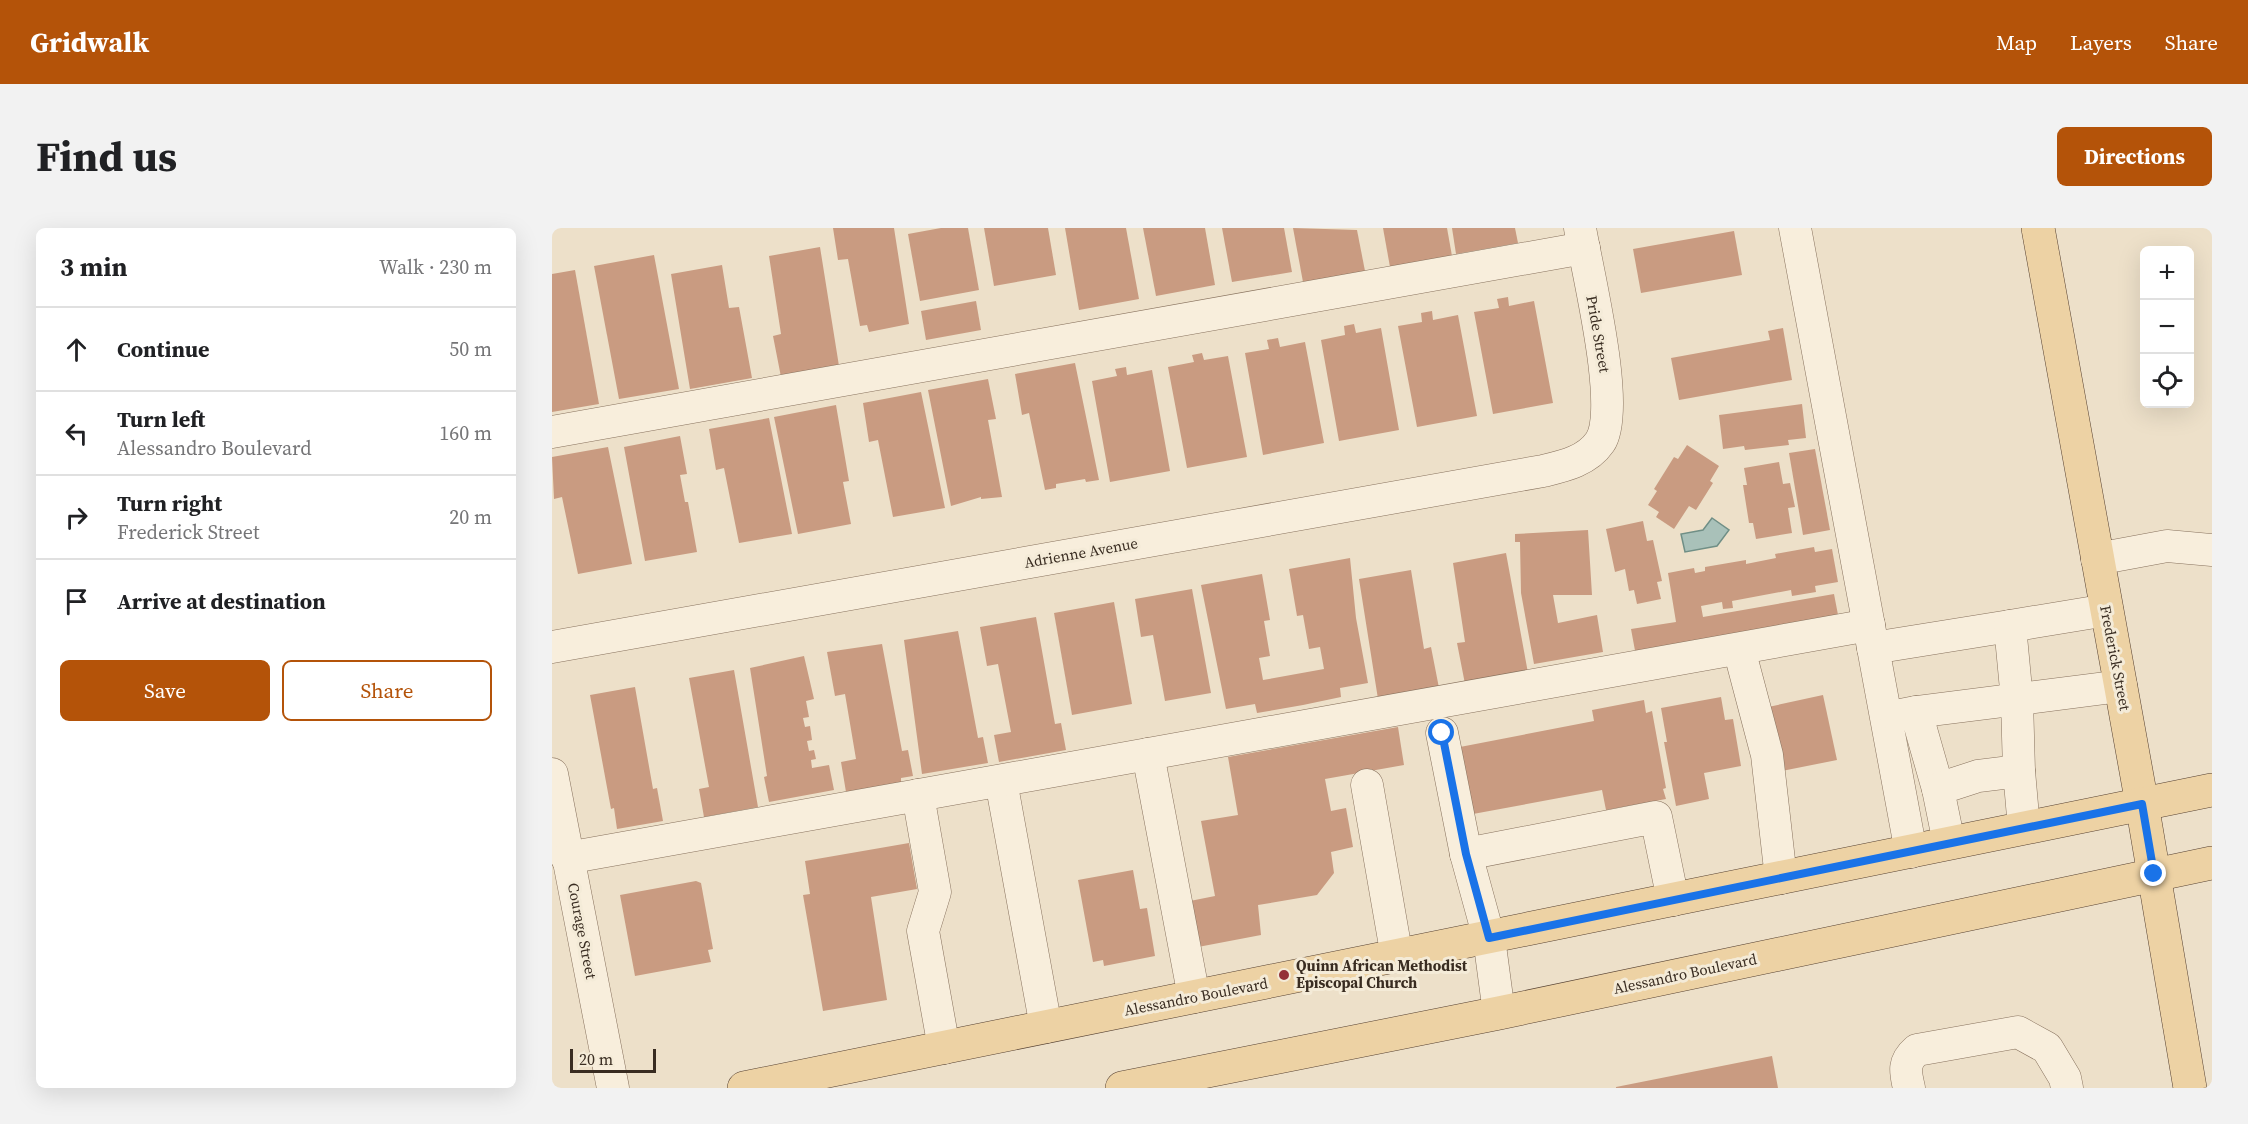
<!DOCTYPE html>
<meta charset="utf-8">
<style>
body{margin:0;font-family:"Source Serif 4",serif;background:#f2f2f2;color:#202124}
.controls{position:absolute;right:18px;top:18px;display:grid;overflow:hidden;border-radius:9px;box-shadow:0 6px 24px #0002}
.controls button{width:54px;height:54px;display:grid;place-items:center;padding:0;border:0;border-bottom:2px solid #e0e0e0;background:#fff;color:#202124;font:30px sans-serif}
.scale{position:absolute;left:18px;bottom:15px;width:86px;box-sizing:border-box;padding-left:6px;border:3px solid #392c21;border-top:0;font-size:16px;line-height:21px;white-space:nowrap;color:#392c21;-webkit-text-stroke:4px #f4ebd8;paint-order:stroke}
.stop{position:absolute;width:18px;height:18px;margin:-14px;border:4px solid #1a73e8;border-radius:50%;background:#fff}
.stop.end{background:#1a73e8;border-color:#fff;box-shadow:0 2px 6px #0008}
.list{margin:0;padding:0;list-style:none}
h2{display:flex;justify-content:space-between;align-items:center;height:78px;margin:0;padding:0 24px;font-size:26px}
h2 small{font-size:20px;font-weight:400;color:#757577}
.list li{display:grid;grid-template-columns:39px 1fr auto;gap:18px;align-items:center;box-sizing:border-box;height:84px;padding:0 24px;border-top:2px solid #e0e0e0}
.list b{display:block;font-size:22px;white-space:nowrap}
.list p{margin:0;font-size:20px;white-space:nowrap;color:#757577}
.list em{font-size:20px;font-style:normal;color:#757577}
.actions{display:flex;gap:12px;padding:18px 24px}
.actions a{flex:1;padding:14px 0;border:2px solid #b45309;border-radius:9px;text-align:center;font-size:21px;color:#b45309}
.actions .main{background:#b45309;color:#fff}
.icon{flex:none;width:33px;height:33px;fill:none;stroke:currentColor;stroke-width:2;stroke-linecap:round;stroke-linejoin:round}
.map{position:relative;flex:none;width:1660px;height:860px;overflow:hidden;border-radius:9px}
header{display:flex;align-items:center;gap:36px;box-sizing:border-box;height:84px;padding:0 30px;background:#b45309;color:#fff}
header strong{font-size:28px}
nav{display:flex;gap:33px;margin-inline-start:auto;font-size:21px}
.intro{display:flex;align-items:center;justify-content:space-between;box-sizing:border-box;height:144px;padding:0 36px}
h1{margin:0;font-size:42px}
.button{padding:15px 27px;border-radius:9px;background:#b45309;color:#fff;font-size:21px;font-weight:700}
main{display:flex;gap:36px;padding:0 36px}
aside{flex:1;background:#fff;border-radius:9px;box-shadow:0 6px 24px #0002}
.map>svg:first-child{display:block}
.water{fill:#a9c1b9;stroke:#708f86;stroke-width:1.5}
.building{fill:#c99b81}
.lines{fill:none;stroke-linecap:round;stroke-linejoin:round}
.minor-casing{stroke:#88725e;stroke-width:33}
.major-casing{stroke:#564132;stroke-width:34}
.minor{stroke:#f8eedc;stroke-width:32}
.major{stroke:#edd2a4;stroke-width:33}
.route{stroke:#1a73e8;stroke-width:8}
.poi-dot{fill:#943137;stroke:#f4ebd8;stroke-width:2}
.labels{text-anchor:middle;stroke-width:6;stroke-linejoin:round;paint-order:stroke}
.street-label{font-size:15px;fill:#392c21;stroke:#f4ebd8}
.poi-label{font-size:15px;font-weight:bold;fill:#392c21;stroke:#f4ebd8;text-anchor:start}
</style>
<header>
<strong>Gridwalk</strong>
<nav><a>Map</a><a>Layers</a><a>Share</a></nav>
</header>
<div class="intro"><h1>Find us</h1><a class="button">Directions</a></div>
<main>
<aside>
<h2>3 min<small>Walk · 230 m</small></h2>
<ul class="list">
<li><svg class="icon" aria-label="ahead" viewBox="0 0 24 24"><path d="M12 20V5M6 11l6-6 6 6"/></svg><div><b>Continue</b></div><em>50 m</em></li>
<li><svg class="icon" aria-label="left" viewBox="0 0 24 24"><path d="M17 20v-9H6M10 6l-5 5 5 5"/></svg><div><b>Turn left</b><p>Alessandro Boulevard</p></div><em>160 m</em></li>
<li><svg class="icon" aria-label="right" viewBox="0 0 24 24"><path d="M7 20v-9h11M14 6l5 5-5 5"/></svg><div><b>Turn right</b><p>Frederick Street</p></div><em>20 m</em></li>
<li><svg class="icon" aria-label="arrive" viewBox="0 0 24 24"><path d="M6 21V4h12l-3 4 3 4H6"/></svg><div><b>Arrive at destination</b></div></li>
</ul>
<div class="actions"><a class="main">Save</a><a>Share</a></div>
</aside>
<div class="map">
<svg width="1660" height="860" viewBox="0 0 1660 860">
<rect width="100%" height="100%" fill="#ede0c9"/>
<!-- water -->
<path class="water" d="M1160,290L1177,302L1165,318L1133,324L1129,306L1151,302Z"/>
<!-- building -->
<g class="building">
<path d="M281,0H342L357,96L317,104L315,97L308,98L296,31L286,32Z"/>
<path d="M389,0H416L427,62L368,73L356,6Z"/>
<path d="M432,0H496L504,47L442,58Z"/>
<path d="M513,0H574L587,71L527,82Z"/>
<path d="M591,0H653L663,57L604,68Z"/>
<path d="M670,0H732L740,44L680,54Z"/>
<path d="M741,0L805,2L813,43L751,54Z"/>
<path d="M831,0H895L900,28L838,39Z"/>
<path d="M900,0H963L966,15L904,26Z"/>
<path d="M1182,3L1190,47L1089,65L1081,21Z"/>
<path d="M268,19L287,138L229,149L221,108L229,106L217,28Z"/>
<path d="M102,27L127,161L67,171L42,38Z"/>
<path d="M170,37L177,80L187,79L200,150L138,161L119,46Z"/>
<path d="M23,42L47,176L0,184V46Z"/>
<path d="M956,69L957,78L982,73L1001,175L941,186L922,84L947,80L945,71Z"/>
<path d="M424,73L429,102L374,112L369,83Z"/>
<path d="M880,83L881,92L906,87L925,188L865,199L846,98L870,94L869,85Z"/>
<path d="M802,96L804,105L829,100L847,202L787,213L769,112L793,107L792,98Z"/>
<path d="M1231,100L1240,152L1127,172L1119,130L1218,112L1216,103Z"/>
<path d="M726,110L728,119L753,114L772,215L711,227L693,125L717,121L715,112Z"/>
<path d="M650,125L652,132L676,128L695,229L635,240L616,139L642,134L640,127Z"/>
<path d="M523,135L547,252L534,254L533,251L504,256V260L493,262L477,185L470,187L463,146Z"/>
<path d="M574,139L575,147L600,142L618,243L558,254L540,153L565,148L563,141Z"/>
<path d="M436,151L444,191L436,192L450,269L429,271V269L399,278L376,162Z"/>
<path d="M369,164L393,280L341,289L326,212L317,214L311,175Z"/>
<path d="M1250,176L1254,210L1236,212L1237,217L1193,222L1192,218L1171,221L1167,187Z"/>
<path d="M284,177L297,253L291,254L299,296L246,306L222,189Z"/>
<path d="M217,190L240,306L187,315L172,240L164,242L157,201Z"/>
<path d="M128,208L135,246L128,247L133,274H136L145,324L93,333L72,219Z"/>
<path d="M1135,217L1167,238L1158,253L1161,255L1144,282L1137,278L1122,301L1104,289L1107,284L1096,277L1105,263L1102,261L1122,229L1126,231Z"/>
<path d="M56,219L80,336L26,346L10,269L2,271L0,229Z"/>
<path d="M1263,221L1278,302L1251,307L1237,225Z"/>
<path d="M1227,234L1231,256L1238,255L1243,279L1236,280L1240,305L1204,311L1201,295H1197L1191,257H1195L1192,240Z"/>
<path d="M1091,293L1095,313L1101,312L1110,353L1105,354L1109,371L1085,376L1082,362L1077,363L1073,341L1063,344L1054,301Z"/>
<path d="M1036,302L1040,367H1001L1006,395L1045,387L1051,424L982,436L969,365L968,314H963V306Z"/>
<path d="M1262,319L1263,324L1280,321L1286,354L1263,358L1264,364L1240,368L1239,362L1180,373L1181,380L1171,381L1170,374L1149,378L1151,389L1282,366L1287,392L1084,428L1079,401L1124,394L1116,345L1142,340L1143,345L1153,343V339L1194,332V336L1224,330L1223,326Z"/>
<path d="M954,325L976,445L913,456L905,415L913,414L901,335Z"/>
<path d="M798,330L804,390L816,455L788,460L789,469L751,477L705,485L703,476L674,481L649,357L710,346L718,392L712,393L718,428L707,430L711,452L772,441L768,419L757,421L751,387L745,388L737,341Z"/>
<path d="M859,342L872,421L879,419L887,460L826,471L807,351Z"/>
<path d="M640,361L659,465L613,473L601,407L589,409L583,371Z"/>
<path d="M562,374L580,476L520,487L502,385Z"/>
<path d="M484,389L503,496L509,495L514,522L447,534L442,507L459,504L446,436L435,438L428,399Z"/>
<path d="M406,403L426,510L431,509L436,535L370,546L352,412Z"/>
<path d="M330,416L350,523L356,522L361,548L349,550V554L294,564L289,534L304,531L293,466L283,468L275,424Z"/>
<path d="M252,428L262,471L254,473L257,489L251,490L253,499L258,498L260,512L255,513L257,523L262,522L264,531L259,532L260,540L277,537L282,562L217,574L212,549L215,548L198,440Z"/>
<path d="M182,442L206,579L152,589L147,561L157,559L137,450Z"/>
<path d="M83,459L101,561L105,560L111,593L65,601L62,580L59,581L38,467Z"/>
<path d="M1271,467L1285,532L1220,545L1207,481Z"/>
<path d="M1169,469L1173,492L1181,491L1189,538L1152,545L1157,571L1124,578L1112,514H1115L1109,480Z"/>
<path d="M1092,472L1094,485L1100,483L1114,560L1111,561L1114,571L1054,582L1050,562L921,586L908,519L1042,493L1040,482Z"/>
<path d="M846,499L852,537L773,551L779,583L794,580L801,619L779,624L782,645L765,667L706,677L709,707L646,719L638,673L663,668L649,593L686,587L676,529Z"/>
<path d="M357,615L365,661L319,669L335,772L271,783L251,667L258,666L253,633Z"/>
<path d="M581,642L588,681L595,680L603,728L552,738L551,732L541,734L526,652Z"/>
<path d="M144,653L149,655L161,721L156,722L159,734L83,748L68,667Z"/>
<path d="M1220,828L1226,860H1064V859Z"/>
</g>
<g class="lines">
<!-- minor casing -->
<g class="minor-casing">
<g id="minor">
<path d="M1243,0L1359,624"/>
<path d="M0,204L1032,20"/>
<path d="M1545,331L1615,318L1660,322"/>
<path d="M0,419L991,243C1012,238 1035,233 1048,214C1070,182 1035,42 1028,0"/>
<path d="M1321,420L1458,398"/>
<path d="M1187,421L1215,527L1229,650"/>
<path d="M1364,484L1569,458"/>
<path d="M1344,488L1364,484L1386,561"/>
<path d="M890,505L914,626L937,710L947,785"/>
<path d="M596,526L642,769"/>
<path d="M1467,543L1465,472L1458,398L1555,382"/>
<path d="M0,546L61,860"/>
<path d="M449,553L494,799"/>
<path d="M815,557L845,729"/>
<path d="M366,567L383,664L371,703L392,820"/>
<path d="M1397,615L1386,561L1426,548L1467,543L1472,600"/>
<path d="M914,626L1104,589L1121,672"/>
<path d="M15,630L1317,397"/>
<path d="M1357,860C1353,843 1351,834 1365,822L1466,804L1495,820L1513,850L1515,860"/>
</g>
</g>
<!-- major casing -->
<g class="major-casing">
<g id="major">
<path d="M1486,0L1590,576L1638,860"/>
<path d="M192,860L1660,562"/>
<path d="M570,860L947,785L1660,635"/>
</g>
</g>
<!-- minor -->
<use href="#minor" class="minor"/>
<!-- major -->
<use href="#major" class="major"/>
</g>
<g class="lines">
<!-- route -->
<path class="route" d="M890,505L914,626L937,710L1590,576L1602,646"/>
</g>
<!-- markers -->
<circle class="poi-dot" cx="732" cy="747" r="6"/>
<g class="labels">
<!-- street labels -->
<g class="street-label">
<text transform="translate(1046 106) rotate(80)" y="5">Pride Street</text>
<text transform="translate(529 325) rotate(-10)" y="5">Adrienne Avenue</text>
<text transform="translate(1563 430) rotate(79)" y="5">Frederick Street</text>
<text transform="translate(30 703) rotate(79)" y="5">Courage Street</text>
<text transform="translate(1133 746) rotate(-12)" y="5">Alessandro Boulevard</text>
<text transform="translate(644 769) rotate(-11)" y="5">Alessandro Boulevard</text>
</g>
<!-- poi labels -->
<g class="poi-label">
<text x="744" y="743">Quinn African Methodist<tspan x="744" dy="17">Episcopal Church</tspan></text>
</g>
</g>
</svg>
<div class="controls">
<button>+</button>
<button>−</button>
<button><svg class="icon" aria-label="locate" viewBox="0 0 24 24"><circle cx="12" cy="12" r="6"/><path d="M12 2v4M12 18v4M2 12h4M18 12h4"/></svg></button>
</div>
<div class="scale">20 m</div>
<div class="stop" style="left:890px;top:505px"></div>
<div class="stop end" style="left:1602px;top:646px"></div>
</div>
</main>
